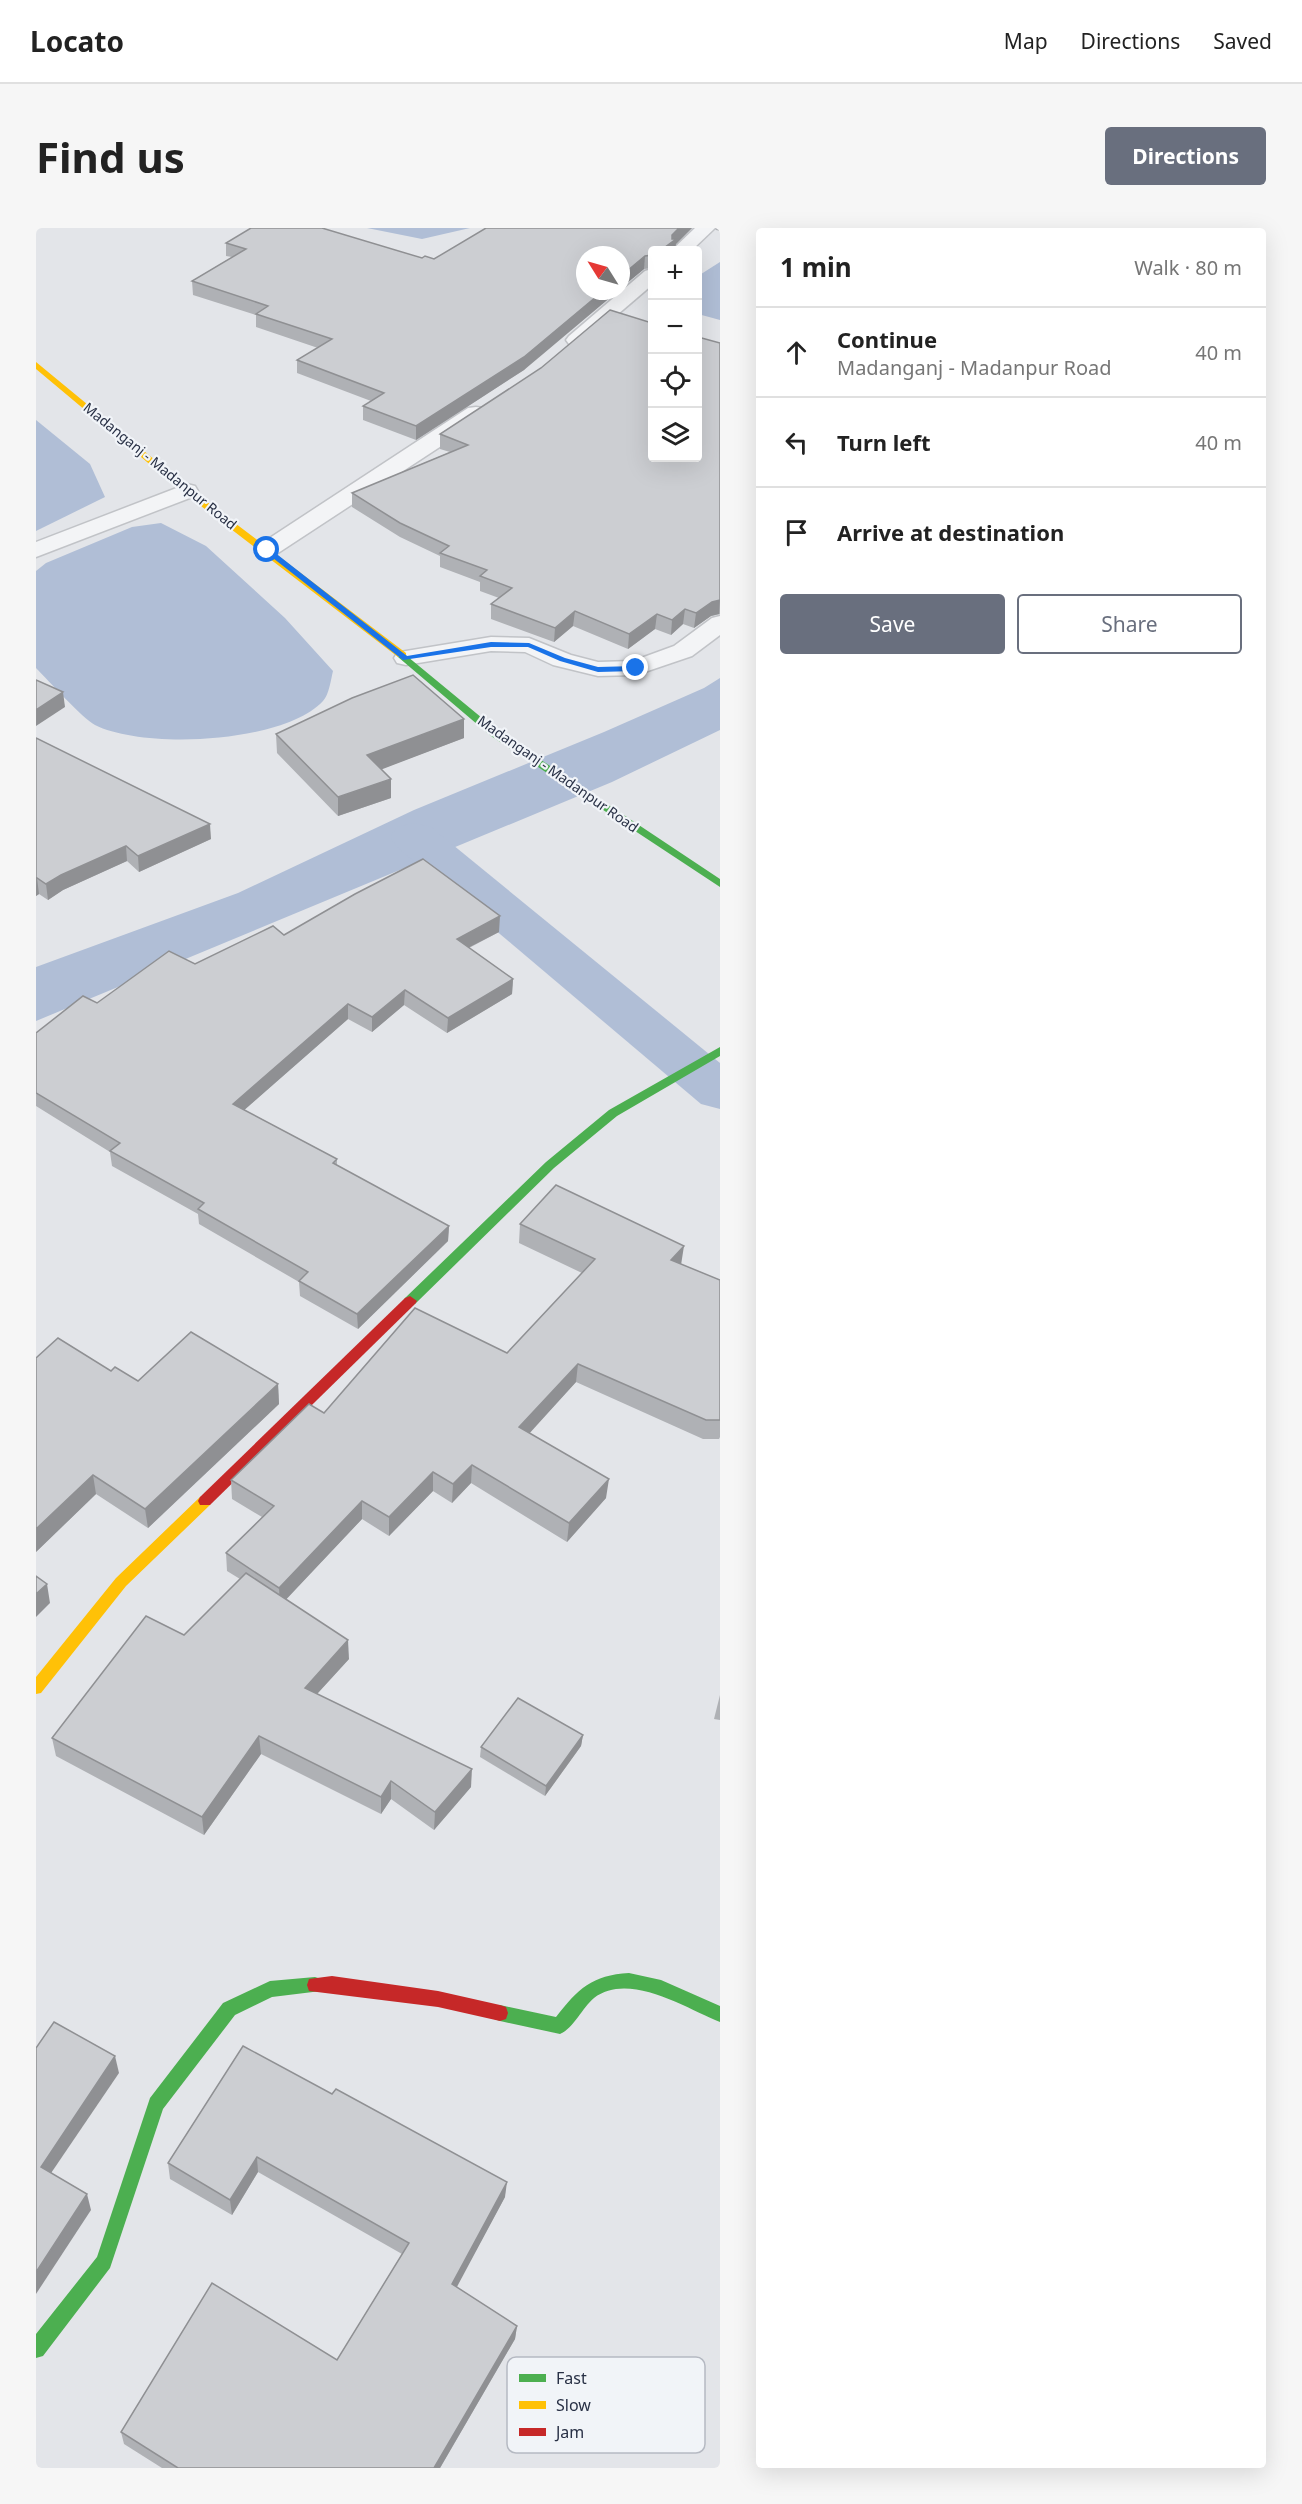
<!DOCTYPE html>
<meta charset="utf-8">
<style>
body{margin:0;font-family:"Noto Sans",sans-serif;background:#f6f6f6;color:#222}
.controls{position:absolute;right:18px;top:18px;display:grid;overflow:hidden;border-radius:6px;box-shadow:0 6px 24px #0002}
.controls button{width:54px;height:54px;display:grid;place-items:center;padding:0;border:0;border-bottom:2px solid #e0e0e0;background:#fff;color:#222;font:30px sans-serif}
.compass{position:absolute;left:540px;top:18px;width:54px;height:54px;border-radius:50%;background:#fff;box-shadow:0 6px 24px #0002;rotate:307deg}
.stop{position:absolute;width:18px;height:18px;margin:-14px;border:4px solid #1a73e8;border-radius:50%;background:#fff}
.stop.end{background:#1a73e8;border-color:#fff;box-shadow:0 2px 6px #0008}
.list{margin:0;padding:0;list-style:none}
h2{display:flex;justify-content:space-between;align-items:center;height:78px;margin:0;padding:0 24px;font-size:26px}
h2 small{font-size:20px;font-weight:400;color:#767676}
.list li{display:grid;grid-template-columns:39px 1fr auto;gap:18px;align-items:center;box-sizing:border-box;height:90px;padding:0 24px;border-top:2px solid #e0e0e0}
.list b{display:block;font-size:22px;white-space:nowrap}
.list p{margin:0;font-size:20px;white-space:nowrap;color:#767676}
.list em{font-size:20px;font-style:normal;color:#767676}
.actions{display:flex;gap:12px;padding:18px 24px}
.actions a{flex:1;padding:14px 0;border:2px solid #696f7e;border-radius:6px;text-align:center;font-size:21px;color:#696f7e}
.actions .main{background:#696f7e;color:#fff}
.icon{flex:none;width:33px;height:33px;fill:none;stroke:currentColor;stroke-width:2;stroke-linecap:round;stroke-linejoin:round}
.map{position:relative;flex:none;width:684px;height:2240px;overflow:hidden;border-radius:6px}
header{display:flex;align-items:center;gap:36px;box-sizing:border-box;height:84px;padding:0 30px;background:#fff;border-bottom:2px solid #e0e0e0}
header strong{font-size:28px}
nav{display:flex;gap:33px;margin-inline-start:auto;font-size:21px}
.intro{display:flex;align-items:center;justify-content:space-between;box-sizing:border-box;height:144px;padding:0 36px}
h1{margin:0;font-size:42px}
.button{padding:15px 27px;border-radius:6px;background:#696f7e;color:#fff;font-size:21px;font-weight:700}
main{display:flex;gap:36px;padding:0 36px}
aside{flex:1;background:#fff;border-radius:6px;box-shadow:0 6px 24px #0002}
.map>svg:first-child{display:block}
.water{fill:#b0bed6}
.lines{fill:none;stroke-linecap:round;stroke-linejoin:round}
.canal{fill:#b0bed6;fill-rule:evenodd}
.street-casing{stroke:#c1c3c7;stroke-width:3}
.street{fill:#f3f4f6;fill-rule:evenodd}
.fast{fill:#4caf50;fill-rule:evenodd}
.slow{fill:#ffc107;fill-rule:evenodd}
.jam{fill:#c62828;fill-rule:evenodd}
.wall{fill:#afb1b5}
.shaded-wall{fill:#8f9093}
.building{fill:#ccced2;stroke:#8f9093;stroke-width:1.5}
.route{fill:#1a73e8}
.labels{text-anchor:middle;stroke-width:4.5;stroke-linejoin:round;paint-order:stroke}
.far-street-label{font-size:14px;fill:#283045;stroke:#f1f4f8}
.key{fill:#f1f4f8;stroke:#b5b9c2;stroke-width:1.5}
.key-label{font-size:16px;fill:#283045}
</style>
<header>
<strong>Locato</strong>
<nav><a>Map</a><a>Directions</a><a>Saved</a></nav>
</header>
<div class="intro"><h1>Find us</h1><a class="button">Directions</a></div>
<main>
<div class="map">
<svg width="684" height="2240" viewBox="0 0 684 2240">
<rect width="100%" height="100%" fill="#e3e5e9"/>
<!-- water -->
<g class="water">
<path d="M331,0H434L386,11Z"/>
<path d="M684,34V92L662,86V48Z"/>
<path d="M0,192L54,236L69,269L0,303Z"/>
<path d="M125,295L170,318L249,390L297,443C295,451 293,467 287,473C248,515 109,522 59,497C46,490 13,453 0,440V343L10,335L96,299Z"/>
<path d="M684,450V502L576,554L0,793V739L202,665L378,582L568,504L668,460Z"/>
</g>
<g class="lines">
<!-- canal -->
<path class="canal" d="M378,595L395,599L684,835V881L665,876L361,619L354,609L361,599Z"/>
<!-- street casing -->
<g class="street-casing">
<g id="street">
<path d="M659,0H679L656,22H636Z"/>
<path d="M616,41V57L547,116H533L530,112L533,108L609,43Z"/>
<path d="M440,179L448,180L451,185L448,190L239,327L231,329L223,327L219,322L223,317L432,180Z"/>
<path d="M151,256L159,258L162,263L159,268L0,329V314Z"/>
<path d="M684,388V407L656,428L600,447L562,448L517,437L489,424L455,423L370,437L361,435L358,430L361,425L370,423L455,409L493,410L535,427L562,434L597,433L638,418L676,390Z"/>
</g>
</g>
<!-- street -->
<use href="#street" class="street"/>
<!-- fast -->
<g class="fast">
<path d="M366,424L463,504L684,651V659L455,508L362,429L361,427Z"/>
<path d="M684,819V828L581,888L518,940L379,1076H369L367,1073L369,1070L510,934L573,882Z"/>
<path d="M593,1745L625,1752L684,1778V1794C651,1781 593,1743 558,1770C546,1780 538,1800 524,1806L464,1793L458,1791L456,1785L458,1779L464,1777L520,1789C542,1761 556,1747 593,1745Z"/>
<path d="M279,1749L285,1751L287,1757L285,1763L236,1769L199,1787L127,1881L74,2040L7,2128L0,2130V2106L61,2029L114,1870L187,1775L234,1753Z"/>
</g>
<!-- slow -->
<g class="slow">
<path d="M0,134L154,261L370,425V429H362L148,265L0,141Z"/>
<path d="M169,1267L174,1269L176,1273L174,1277L90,1358L5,1465L0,1466V1449L80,1350L164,1269Z"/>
</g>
<!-- jam -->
<g class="jam">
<path d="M374,1068L381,1073L379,1076L174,1277H164L162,1273L164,1269L369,1070Z"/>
<path d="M296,1748L402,1763L464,1777L470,1779L472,1785L470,1791L464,1793L402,1779L273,1763L271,1757L273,1751Z"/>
</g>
</g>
<!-- wall -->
<g class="wall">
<path d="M450,0H656L640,16L616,22V40L608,41L585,60V27L488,142L380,212L327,192V178L335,173L261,145V132L282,120L220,99V87L157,67L156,53L196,29L190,28V15L398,31Z"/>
<path d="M679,0H684V3L680,2Z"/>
<path d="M684,115V386L675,388L658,400L647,396L635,407L619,401L592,421L537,398L518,414L455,391V376L463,370L444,363V354L404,339V328L364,309L316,279V265L414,224L404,221V206Z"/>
<path d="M240,506L428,510L345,541L355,570L302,588L241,525Z"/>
<path d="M0,510L175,611L103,644L91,633L27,662L12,672L3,666L0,668Z"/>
<path d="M463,704L433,720L477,751L476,766L411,805L368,777L336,804L312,791L208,882L301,931V938L413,998L412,1013L322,1101L264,1068L263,1054L163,996L162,986L76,938L74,924L0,878V805L61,775L159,736L248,707Z"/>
<path d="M484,996L645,1036L684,1052V1209L683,1211H667L540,1154L493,1205L570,1270L531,1314L435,1255L416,1275L397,1263L353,1308L326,1291L250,1371L313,1431L281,1466L435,1559L398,1602L355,1571L345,1586L225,1526L168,1607L20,1528L16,1510L148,1407L204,1351L191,1343L190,1325L226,1289L196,1271L195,1252L288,1185L471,1125L546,1045L483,1015Z"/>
<path d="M75,1143L102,1153L242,1156L243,1176L112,1300L60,1266L0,1324Z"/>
<path d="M684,1467V1492L678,1491Z"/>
<path d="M547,1507L545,1518L509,1568L444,1529L445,1519Z"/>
<path d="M207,1818L469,1969L420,2059L481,2098L479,2111L404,2240H126L88,2216L85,2204L301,2132L366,2026L222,1944L196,1987L134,1951L132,1935Z"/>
</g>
<!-- shaded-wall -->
<g class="shaded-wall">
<path d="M643,0H656L640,16L639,22H625L636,7Z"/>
<path d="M609,28L608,41L585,60V48Z"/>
<path d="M567,63H582L488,142L380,212V198Z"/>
<path d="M684,372L683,386L675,388L658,400L660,385L676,374Z"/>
<path d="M649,381L647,396L635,407L636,392Z"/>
<path d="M539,383L537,398L518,414L519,400Z"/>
<path d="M621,386L619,401L592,421L593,406Z"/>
<path d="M27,464L29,479L0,498V482Z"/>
<path d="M428,491V510L331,547V527Z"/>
<path d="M355,551V570L302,588V569Z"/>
<path d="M174,596L175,611L103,644L102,628Z"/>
<path d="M90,618L91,633L27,662L12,672L10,656L25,647Z"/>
<path d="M1,650L3,666L0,668V651Z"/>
<path d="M464,688L463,704L420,726L421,711Z"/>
<path d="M477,751L476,766L411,805L412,790Z"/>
<path d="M369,762L368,777L336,804V789Z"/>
<path d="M312,776V791L198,891L197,876Z"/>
<path d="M413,998L412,1013L322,1101L321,1086Z"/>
<path d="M648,1018L645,1037L635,1032Z"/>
<path d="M542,1136L540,1154L482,1218L483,1199Z"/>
<path d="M242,1156L243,1176L112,1300L109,1281Z"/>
<path d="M436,1237L435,1255L416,1275L417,1256Z"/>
<path d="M397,1244V1263L353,1308V1289Z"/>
<path d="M57,1247L60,1266L0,1324V1301Z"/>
<path d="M573,1251L570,1270L531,1314L533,1295Z"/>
<path d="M326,1273V1291L244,1378L243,1360Z"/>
<path d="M11,1356L14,1375L0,1389V1366Z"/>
<path d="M312,1412L313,1431L270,1478L269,1460Z"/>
<path d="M547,1507L545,1518L509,1568L510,1558Z"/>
<path d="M223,1508L225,1526L168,1607L166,1589Z"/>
<path d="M436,1541L435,1559L398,1602L399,1584Z"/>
<path d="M355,1553V1571L345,1586V1569Z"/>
<path d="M79,1828L83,1845L9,1954L5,1939Z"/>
<path d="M221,1929L222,1944L196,1987L194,1972Z"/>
<path d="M471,1954L469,1969L415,2070L416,2056Z"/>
<path d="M51,1966L55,1982L0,2066V2044Z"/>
<path d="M481,2098L479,2111L404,2240H398Z"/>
</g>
<!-- building -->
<g class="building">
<path d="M215,0H286L386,30L389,28L398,31L450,0H643L636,7V11H640L625,22H616V27L609,28L585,48V27H549V63H567L488,129L380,198L327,178L348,165L261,132L296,111L220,86L232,78L156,53L210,21L190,15Z"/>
<path d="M574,82L616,95V230H662V109L684,115V372L676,374L660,385L649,381L636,392L621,386L593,406L539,383L519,400L455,376L476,360L444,348L451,342L404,325L413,318L364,295L316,265L432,217L404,206L505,140Z"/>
<path d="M377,447L428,491L331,527L355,551L302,569L240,506L316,470Z"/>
<path d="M0,452L27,464L0,482Z"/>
<path d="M0,510L174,596L102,628L90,618L25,647L10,656L1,650L0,651Z"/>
<path d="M387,631L464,688L421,711L477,751L412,790L369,762L336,789L312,776L197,876L301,931L297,935L413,998L321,1086L263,1053L272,1044L162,981L168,975L74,923L84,915L0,865V805L47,768L61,775L133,723L159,736L237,698L248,707L319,666Z"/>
<path d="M520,957L648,1018L635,1032L684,1052V1192H670L542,1136L483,1199L573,1251L533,1295L436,1237L417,1256L397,1244L353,1289L326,1273L243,1360L190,1325L238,1278L195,1252L273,1176L288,1185L379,1080L471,1125L559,1031L484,996Z"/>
<path d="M155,1104L242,1156L109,1281L57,1247L0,1301V1130L22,1110L75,1143L79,1139L102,1153Z"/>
<path d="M210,1345L312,1412L269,1460L436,1541L399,1584L355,1553L345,1569L223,1508L166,1589L16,1510L110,1388L148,1407Z"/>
<path d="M0,1348L11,1356L0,1366Z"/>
<path d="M482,1470L547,1507L510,1558L445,1519Z"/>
<path d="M18,1794L79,1828L5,1939L51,1966L0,2044V1820Z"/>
<path d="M207,1818L296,1866L300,1861L471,1954L416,2056L481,2098L398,2240H142L85,2204L176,2055L301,2132L373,2015L221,1929L194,1972L132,1935Z"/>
</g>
<!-- route -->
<path class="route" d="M228,320H233L371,428L455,414L493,415L529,430L562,439L600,438L603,440L600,443L562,444L524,433L492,419H455L367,432L228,323Z"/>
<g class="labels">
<!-- far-street labels -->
<g class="far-street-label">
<text transform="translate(124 238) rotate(39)" y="5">Madanganj - Madanpur Road</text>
<text transform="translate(522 546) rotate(35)" y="5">Madanganj - Madanpur Road</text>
</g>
</g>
<!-- legend -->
<rect x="471" y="2129" width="198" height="96" rx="9" class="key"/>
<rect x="483" y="2146" width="27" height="8" fill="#4caf50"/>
<rect x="483" y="2173" width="27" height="8" fill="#ffc107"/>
<rect x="483" y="2200" width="27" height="8" fill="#c62828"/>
<g class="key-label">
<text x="520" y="2156">Fast</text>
<text x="520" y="2183">Slow</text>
<text x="520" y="2210">Jam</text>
</g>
</svg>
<div class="controls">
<button>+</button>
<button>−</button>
<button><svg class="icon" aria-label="locate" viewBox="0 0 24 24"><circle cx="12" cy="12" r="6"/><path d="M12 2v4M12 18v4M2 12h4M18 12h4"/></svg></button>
<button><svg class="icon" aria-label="layers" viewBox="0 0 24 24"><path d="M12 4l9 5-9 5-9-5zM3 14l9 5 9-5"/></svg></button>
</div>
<svg class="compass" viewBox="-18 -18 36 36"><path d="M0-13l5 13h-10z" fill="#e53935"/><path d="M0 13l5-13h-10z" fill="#767676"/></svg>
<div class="stop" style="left:231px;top:322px"></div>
<div class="stop end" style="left:600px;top:440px"></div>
</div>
<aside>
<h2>1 min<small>Walk · 80 m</small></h2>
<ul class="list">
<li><svg class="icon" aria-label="ahead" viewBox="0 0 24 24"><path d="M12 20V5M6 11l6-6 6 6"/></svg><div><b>Continue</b><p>Madanganj - Madanpur Road</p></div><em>40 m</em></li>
<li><svg class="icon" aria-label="left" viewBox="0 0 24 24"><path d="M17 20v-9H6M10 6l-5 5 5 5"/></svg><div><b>Turn left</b></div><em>40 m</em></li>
<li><svg class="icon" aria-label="arrive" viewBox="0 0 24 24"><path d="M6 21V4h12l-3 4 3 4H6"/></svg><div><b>Arrive at destination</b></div></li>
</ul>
<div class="actions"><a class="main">Save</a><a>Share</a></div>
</aside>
</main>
